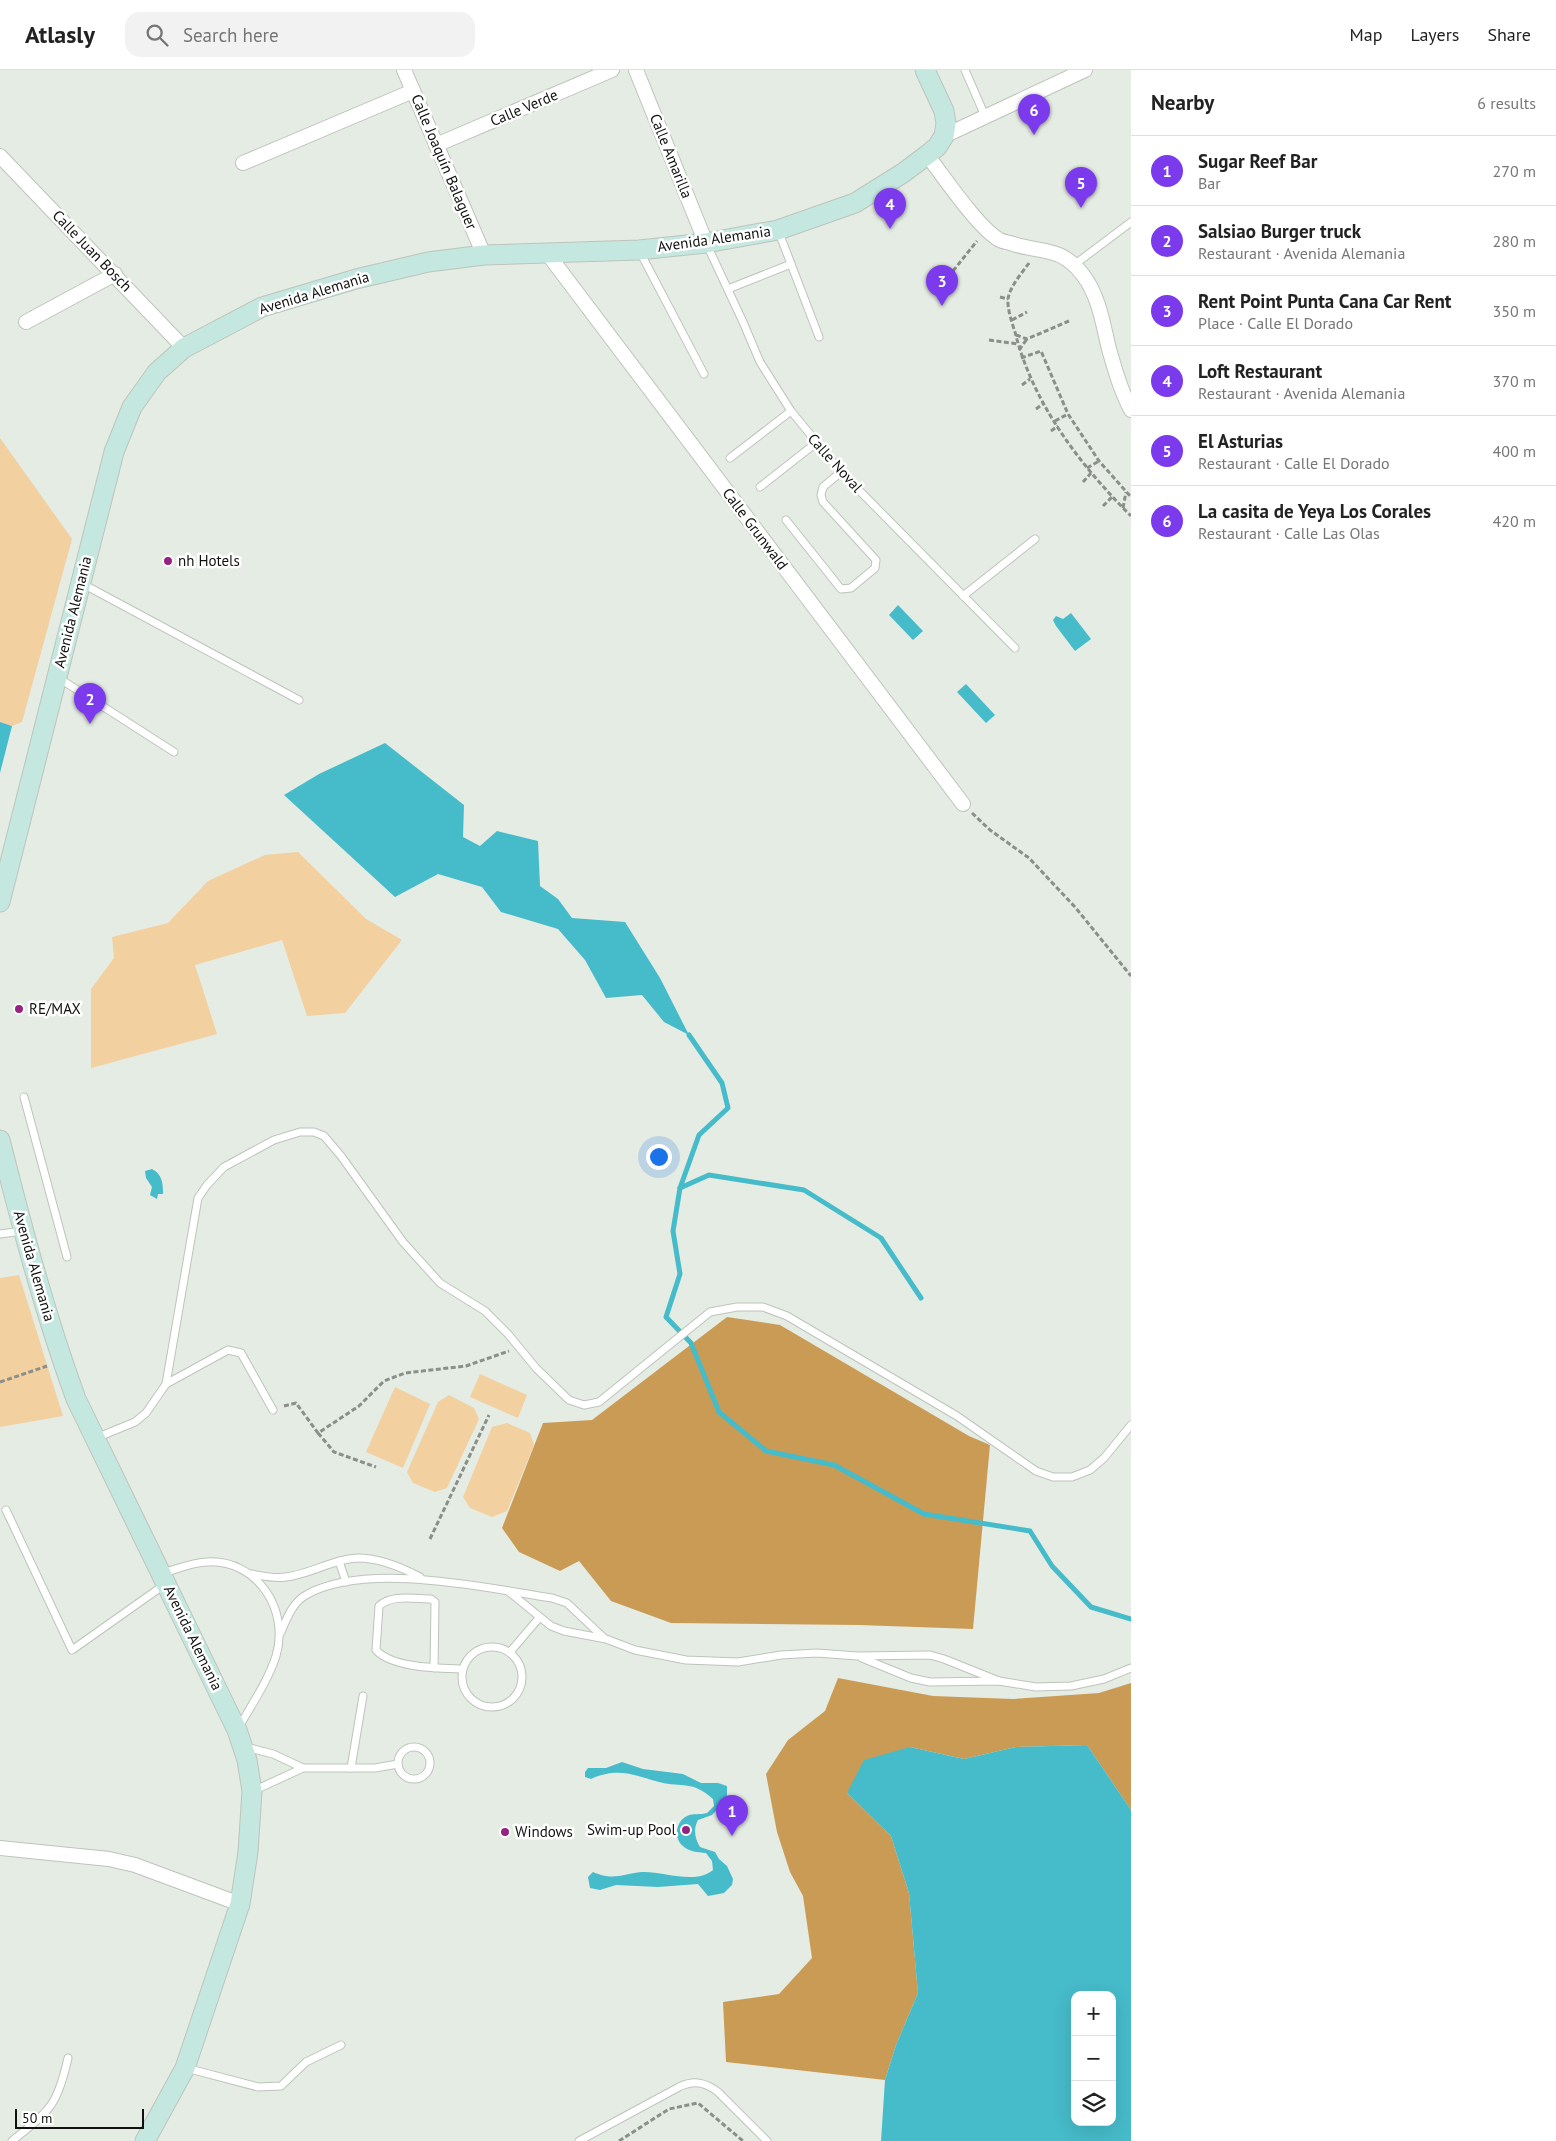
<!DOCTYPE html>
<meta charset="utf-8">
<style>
body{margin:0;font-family:"PT Sans",sans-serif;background:#f2f2f2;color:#222}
.controls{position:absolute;right:15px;bottom:15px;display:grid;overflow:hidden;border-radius:10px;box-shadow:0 5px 20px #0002}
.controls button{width:45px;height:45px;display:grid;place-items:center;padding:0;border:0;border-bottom:1px solid #e0e0e0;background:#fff;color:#222;font:25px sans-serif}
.scale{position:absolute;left:15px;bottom:12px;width:129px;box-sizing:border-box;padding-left:5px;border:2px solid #0f120f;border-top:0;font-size:14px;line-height:18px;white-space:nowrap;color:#0f120f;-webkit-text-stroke:4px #fff;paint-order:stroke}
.you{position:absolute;left:658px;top:1086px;width:18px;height:18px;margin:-12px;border:4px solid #fff;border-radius:50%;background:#1a73e8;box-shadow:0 0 0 8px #1a73e833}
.badge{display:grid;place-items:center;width:32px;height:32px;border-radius:50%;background:#7c3aed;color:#fff;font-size:16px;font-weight:700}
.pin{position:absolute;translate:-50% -41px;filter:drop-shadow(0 1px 2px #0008)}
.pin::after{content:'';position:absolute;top:26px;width:18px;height:15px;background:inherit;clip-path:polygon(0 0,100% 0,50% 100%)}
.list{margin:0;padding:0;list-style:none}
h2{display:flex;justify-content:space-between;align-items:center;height:65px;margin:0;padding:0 20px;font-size:21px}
h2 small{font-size:16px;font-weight:400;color:#767676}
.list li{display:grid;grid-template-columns:32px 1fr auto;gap:15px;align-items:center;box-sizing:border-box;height:70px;padding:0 20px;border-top:1px solid #e0e0e0}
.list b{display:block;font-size:19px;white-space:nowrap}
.list p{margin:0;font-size:16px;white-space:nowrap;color:#767676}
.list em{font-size:16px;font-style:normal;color:#767676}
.icon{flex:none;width:28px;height:28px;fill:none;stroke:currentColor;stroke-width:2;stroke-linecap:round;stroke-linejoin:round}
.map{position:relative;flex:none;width:1131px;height:2071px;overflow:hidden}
header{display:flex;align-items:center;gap:30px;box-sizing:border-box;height:70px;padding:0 25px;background:#fff;border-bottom:1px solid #e0e0e0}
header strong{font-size:24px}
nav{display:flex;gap:28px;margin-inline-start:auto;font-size:18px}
.search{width:350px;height:45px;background:#f2f2f2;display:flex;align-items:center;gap:12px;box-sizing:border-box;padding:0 18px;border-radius:15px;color:#767676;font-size:19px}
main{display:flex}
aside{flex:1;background:#fff}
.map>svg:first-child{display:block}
.green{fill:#f2d0a0}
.forest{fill:#ca9b55}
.water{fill:#46bbca;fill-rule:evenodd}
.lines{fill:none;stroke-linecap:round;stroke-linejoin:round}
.stream{stroke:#46bbca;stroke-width:5}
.lane-casing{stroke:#bdc4bc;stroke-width:9}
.street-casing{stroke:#bdc4bc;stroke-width:16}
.secondary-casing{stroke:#bdc4bc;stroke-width:21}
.path{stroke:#8a8f89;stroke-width:3;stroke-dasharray:5 2.5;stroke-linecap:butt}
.lane{stroke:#fff;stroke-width:7}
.street{stroke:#fff;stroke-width:14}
.secondary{stroke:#c4e8e0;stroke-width:19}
.poi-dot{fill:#962382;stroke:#fff;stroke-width:2}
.labels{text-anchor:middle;stroke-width:5;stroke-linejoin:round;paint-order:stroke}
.street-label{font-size:15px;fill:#0f120f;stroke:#fff}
.poi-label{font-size:15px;fill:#0f120f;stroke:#fff;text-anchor:start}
</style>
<header>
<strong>Atlasly</strong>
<div class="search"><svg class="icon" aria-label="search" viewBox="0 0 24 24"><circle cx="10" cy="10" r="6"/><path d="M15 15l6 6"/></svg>Search here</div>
<nav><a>Map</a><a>Layers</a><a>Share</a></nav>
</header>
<main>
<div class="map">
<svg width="1131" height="2071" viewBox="0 0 1131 2071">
<rect width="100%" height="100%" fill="#e5ece4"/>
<!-- green -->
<g class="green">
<path d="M0,368L72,469L22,652L12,656L0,652Z"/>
<path d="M298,782L366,849L402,870L345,943L307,946L282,870L195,895L217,964L91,998V919L114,888L112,867L168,853L208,811L265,785Z"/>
<path d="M19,1205L63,1346L0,1357V1208Z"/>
<path d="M480,1304L527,1325L518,1348L470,1327Z"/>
<path d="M395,1317L430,1334L403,1398L366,1382Z"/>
<path d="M449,1325L474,1338L479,1349L447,1418L435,1422L413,1413L407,1402L438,1332Z"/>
<path d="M507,1353L530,1363L534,1375L507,1441L492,1447L470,1438L463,1427L492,1357Z"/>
</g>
<!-- forest -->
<g class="forest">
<path d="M727,1247L780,1255L969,1366L990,1375L973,1559L859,1555L671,1553L611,1531L579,1491L560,1501L519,1482L502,1458L543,1353L592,1350Z"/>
<path d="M838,1608L933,1626L1013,1629L1099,1623L1131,1613V1740L1087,1675L1016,1677L964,1689L910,1677L847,1723L891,1766L909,1823L918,1923L896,1975L885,2010L726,1992L723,1932L779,1924L812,1888L803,1826L790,1802L777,1762L766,1704L788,1670L825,1641Z"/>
</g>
<!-- water -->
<g class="water">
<path d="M898,535L923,561L913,570L889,545Z"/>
<path d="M1071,543L1091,569L1075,581L1056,556L1053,550L1056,546L1063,549Z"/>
<path d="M966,614L995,645L986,653L957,622Z"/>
<path d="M0,652L12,656L0,703Z"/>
<path d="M385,673L464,735L463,767L480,776L497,761L538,771L540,816L558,829L572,848L625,852L660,908L689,965L664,952L642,925L606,928L585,890L558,859L501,842L482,817L438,804L395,827L284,725L319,704Z"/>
<path d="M152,1099C162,1104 163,1113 163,1124H158L157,1129L150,1125L152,1117L146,1108L145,1101Z"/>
<path d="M1087,1675L1131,1740V2071H881L885,2010L896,1975L918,1923L909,1823L891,1766L847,1723L864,1690L910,1677L964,1689L1016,1677ZM1075,1925H1112V2052H1075Z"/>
<path d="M622,1692L643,1699L683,1704L701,1713H718L727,1716V1729L712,1745L698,1750C693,1759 695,1769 700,1777L715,1782L719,1789L727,1796L733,1809L732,1815L724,1823L708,1826L698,1814L658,1817L616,1815L600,1820L590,1818L588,1807L593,1802C614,1811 621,1804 642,1802C662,1801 696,1815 713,1800L712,1791L706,1783C698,1782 689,1782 683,1776C673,1768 676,1751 687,1746C693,1743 701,1745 707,1743L714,1736L713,1729C692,1710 683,1718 659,1712C633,1705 618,1697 591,1709L585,1707V1702L588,1698H606Z"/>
</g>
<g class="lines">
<!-- stream -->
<g class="stream">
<path d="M689,965L722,1013L728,1038L699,1065L680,1118L673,1161L680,1204L666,1247L691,1273L719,1342L766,1381L834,1395L924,1444L1030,1461L1052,1496L1091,1537L1131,1549"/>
<path d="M680,1118L709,1105L804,1120L881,1168L921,1228"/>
</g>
<!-- lane casing -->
<g class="lane-casing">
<g id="lane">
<path d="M965,0L985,46"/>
<path d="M778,160L819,267"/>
<path d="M707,175L743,252L760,292L791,341L841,402L1015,578"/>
<path d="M640,182L704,304"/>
<path d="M1074,195L1131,152"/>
<path d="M728,219L791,194"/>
<path d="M730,388L791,341"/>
<path d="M760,417L816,373"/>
<path d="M786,450L841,519L851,518L875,498L876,490L823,432L821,425L823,417L841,402"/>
<path d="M81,513L299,630"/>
<path d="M963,526L1035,469"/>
<path d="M57,607L174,682"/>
<path d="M24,1027L67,1187"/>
<path d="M0,1164L22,1161"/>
<path d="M166,1314L228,1280L241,1283L273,1340"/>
<path d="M96,1368L135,1352L146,1343L166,1314L198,1128L207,1115L224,1097L274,1070L300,1062H314L324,1066L341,1086L403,1172L440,1213L485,1241L508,1264L536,1298L569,1330L584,1335L599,1332L710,1242L737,1237H763L787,1246L957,1346L1036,1401L1053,1407H1072L1090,1400L1104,1388L1131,1355"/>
<path d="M6,1440L72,1580L164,1515"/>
<path d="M339,1491L346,1512"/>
<path d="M162,1503C176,1500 192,1492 207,1492C257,1489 290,1540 276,1586C268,1611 252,1634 239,1657"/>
<path d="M251,1504C263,1506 275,1509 286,1507C311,1504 333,1489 358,1488C380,1488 401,1497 420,1507"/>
<path d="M508,1521L551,1556L564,1561L606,1569L635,1580L686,1590L738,1592L781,1585L817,1583L857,1586L930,1585L944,1589L999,1611"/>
<path d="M281,1562C287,1548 293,1532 306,1525C366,1491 486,1518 552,1528L567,1533L604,1568"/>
<circle cx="492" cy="1607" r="30"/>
<path d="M510,1582L539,1548"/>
<path d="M862,1588L911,1608L930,1612L999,1611L1036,1617L1071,1616L1104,1609L1131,1598"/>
<path d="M434,1598L435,1532L431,1529C415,1529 391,1524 379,1536L376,1580C392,1598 438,1598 462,1599"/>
<path d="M246,1677L273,1684L303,1698L253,1721"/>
<circle cx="414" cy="1693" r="16"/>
<path d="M303,1698H375L398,1694"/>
<path d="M351,1698L363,1626"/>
<path d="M186,1998L258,2017L281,2016L306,1992L341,1975"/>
<path d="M12,2071C50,2040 57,2037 68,1988"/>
<path d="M579,2071L679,2017C694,2010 705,2012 718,2022L767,2071"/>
</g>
</g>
<!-- street casing -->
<g class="street-casing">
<g id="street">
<path d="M404,0L484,185"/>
<path d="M636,0L706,173"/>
<path d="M944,66L1085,0"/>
<path d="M436,75L612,0"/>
<path d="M927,85C944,107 977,156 998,169C1002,172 1008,172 1013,174C1042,183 1061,176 1083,205C1099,226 1103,254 1109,279C1115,300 1121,321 1131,340"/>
<path d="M0,86L184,278"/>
<path d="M243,93L413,21"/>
<path d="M547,183L963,734"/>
<path d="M26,252L115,204"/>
<path d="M0,1778L109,1789L135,1795L240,1834"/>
</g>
</g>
<!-- secondary casing -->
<g class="secondary-casing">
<g id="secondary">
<path d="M0,832L114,382L132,337L157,302L184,278L262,237L356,209L428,192L484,185L639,180L706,173L778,160L855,133L903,103L927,85L937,77L944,66L946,53L944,41L925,0"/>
<path d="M0,1070C22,1157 45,1244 76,1329L237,1660L247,1690L252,1721L248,1782L240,1834L185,1998L145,2071"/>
</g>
</g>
<!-- path -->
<g class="path">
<path d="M1029,193C1022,203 1010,216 1008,229C1007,238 1012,253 1015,262C1033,334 1080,395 1131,446"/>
<path d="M953,201L977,171"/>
<path d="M1000,227L1008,229"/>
<path d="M1012,250L1027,242"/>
<path d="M1016,265L1027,269L1069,251"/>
<path d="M989,270L1018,274"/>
<path d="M1019,280L1027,269"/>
<path d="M1021,288L1041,281L1068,344L1099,391L1131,427"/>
<path d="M1022,315L1030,309"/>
<path d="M1036,339L1043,334"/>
<path d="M1055,351L1068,344"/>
<path d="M1051,361L1058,356"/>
<path d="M1087,398L1099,391"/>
<path d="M1083,412L1091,403"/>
<path d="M1103,436L1112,427"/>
<path d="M1123,438L1126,422"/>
<path d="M972,743L990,760L1029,788L1075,837L1131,906"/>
<path d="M0,1312L47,1296"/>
<path d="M284,1336L296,1333L318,1363L359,1336L384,1311L405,1303L466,1296L509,1281"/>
<path d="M318,1363L334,1382L376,1397"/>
<path d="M430,1469L489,1345"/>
<path d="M619,2071L669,2039L698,2033L743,2071"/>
</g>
<!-- lane -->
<use href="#lane" class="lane"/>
<!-- street -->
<use href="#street" class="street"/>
<!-- secondary -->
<use href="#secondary" class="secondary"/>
</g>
<!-- markers -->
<g class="poi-dot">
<circle cx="168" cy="491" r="5"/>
<circle cx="19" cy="939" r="5"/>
<circle cx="686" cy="1760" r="5"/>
<circle cx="505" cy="1762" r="5"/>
</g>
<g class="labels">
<!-- street labels -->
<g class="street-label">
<text transform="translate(524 38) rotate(-23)" y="5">Calle Verde</text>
<text transform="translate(671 86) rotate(68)" y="5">Calle Amarilla</text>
<text transform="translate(444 92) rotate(67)" y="5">Calle Joaquín Balaguer</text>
<text transform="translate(714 169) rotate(-8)" y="5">Avenida Alemania</text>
<text transform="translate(92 181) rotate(46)" y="5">Calle Juan Bosch</text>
<text transform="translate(314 223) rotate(-17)" y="5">Avenida Alemania</text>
<text transform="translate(835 393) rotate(48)" y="5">Calle Noval</text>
<text transform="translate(755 459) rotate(53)" y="5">Calle Grunwald</text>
<text transform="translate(73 542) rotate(-76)" y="5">Avenida Alemania</text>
<text transform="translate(34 1196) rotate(74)" y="5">Avenida Alemania</text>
<text transform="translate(193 1568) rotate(64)" y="5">Avenida Alemania</text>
</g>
<!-- poi labels -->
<g class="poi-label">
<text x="178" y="496">nh Hotels</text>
<text x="29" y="944">RE/MAX</text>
<text x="676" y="1765" text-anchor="end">Swim-up Pool</text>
<text x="515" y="1767">Windows</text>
</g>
</g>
</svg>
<div class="controls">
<button>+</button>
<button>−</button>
<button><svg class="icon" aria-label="layers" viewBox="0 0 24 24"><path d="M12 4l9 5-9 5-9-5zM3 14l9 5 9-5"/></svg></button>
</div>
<div class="scale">50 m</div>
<div class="you"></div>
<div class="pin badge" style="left:732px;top:1766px">1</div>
<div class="pin badge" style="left:90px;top:654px">2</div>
<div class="pin badge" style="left:942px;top:236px">3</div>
<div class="pin badge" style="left:890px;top:159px">4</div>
<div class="pin badge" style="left:1081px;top:138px">5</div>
<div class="pin badge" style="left:1034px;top:65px">6</div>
</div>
<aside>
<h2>Nearby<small>6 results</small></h2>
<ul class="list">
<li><span class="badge">1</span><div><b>Sugar Reef Bar</b><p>Bar</p></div><em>270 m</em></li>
<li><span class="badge">2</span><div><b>Salsiao Burger truck</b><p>Restaurant · Avenida Alemania</p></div><em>280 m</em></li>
<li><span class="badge">3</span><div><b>Rent Point Punta Cana Car Rent</b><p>Place · Calle El Dorado</p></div><em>350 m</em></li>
<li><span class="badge">4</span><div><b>Loft Restaurant</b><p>Restaurant · Avenida Alemania</p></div><em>370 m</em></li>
<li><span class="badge">5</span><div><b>El Asturias</b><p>Restaurant · Calle El Dorado</p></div><em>400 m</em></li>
<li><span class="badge">6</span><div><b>La casita de Yeya Los Corales</b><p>Restaurant · Calle Las Olas</p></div><em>420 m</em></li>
</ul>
</aside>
</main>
